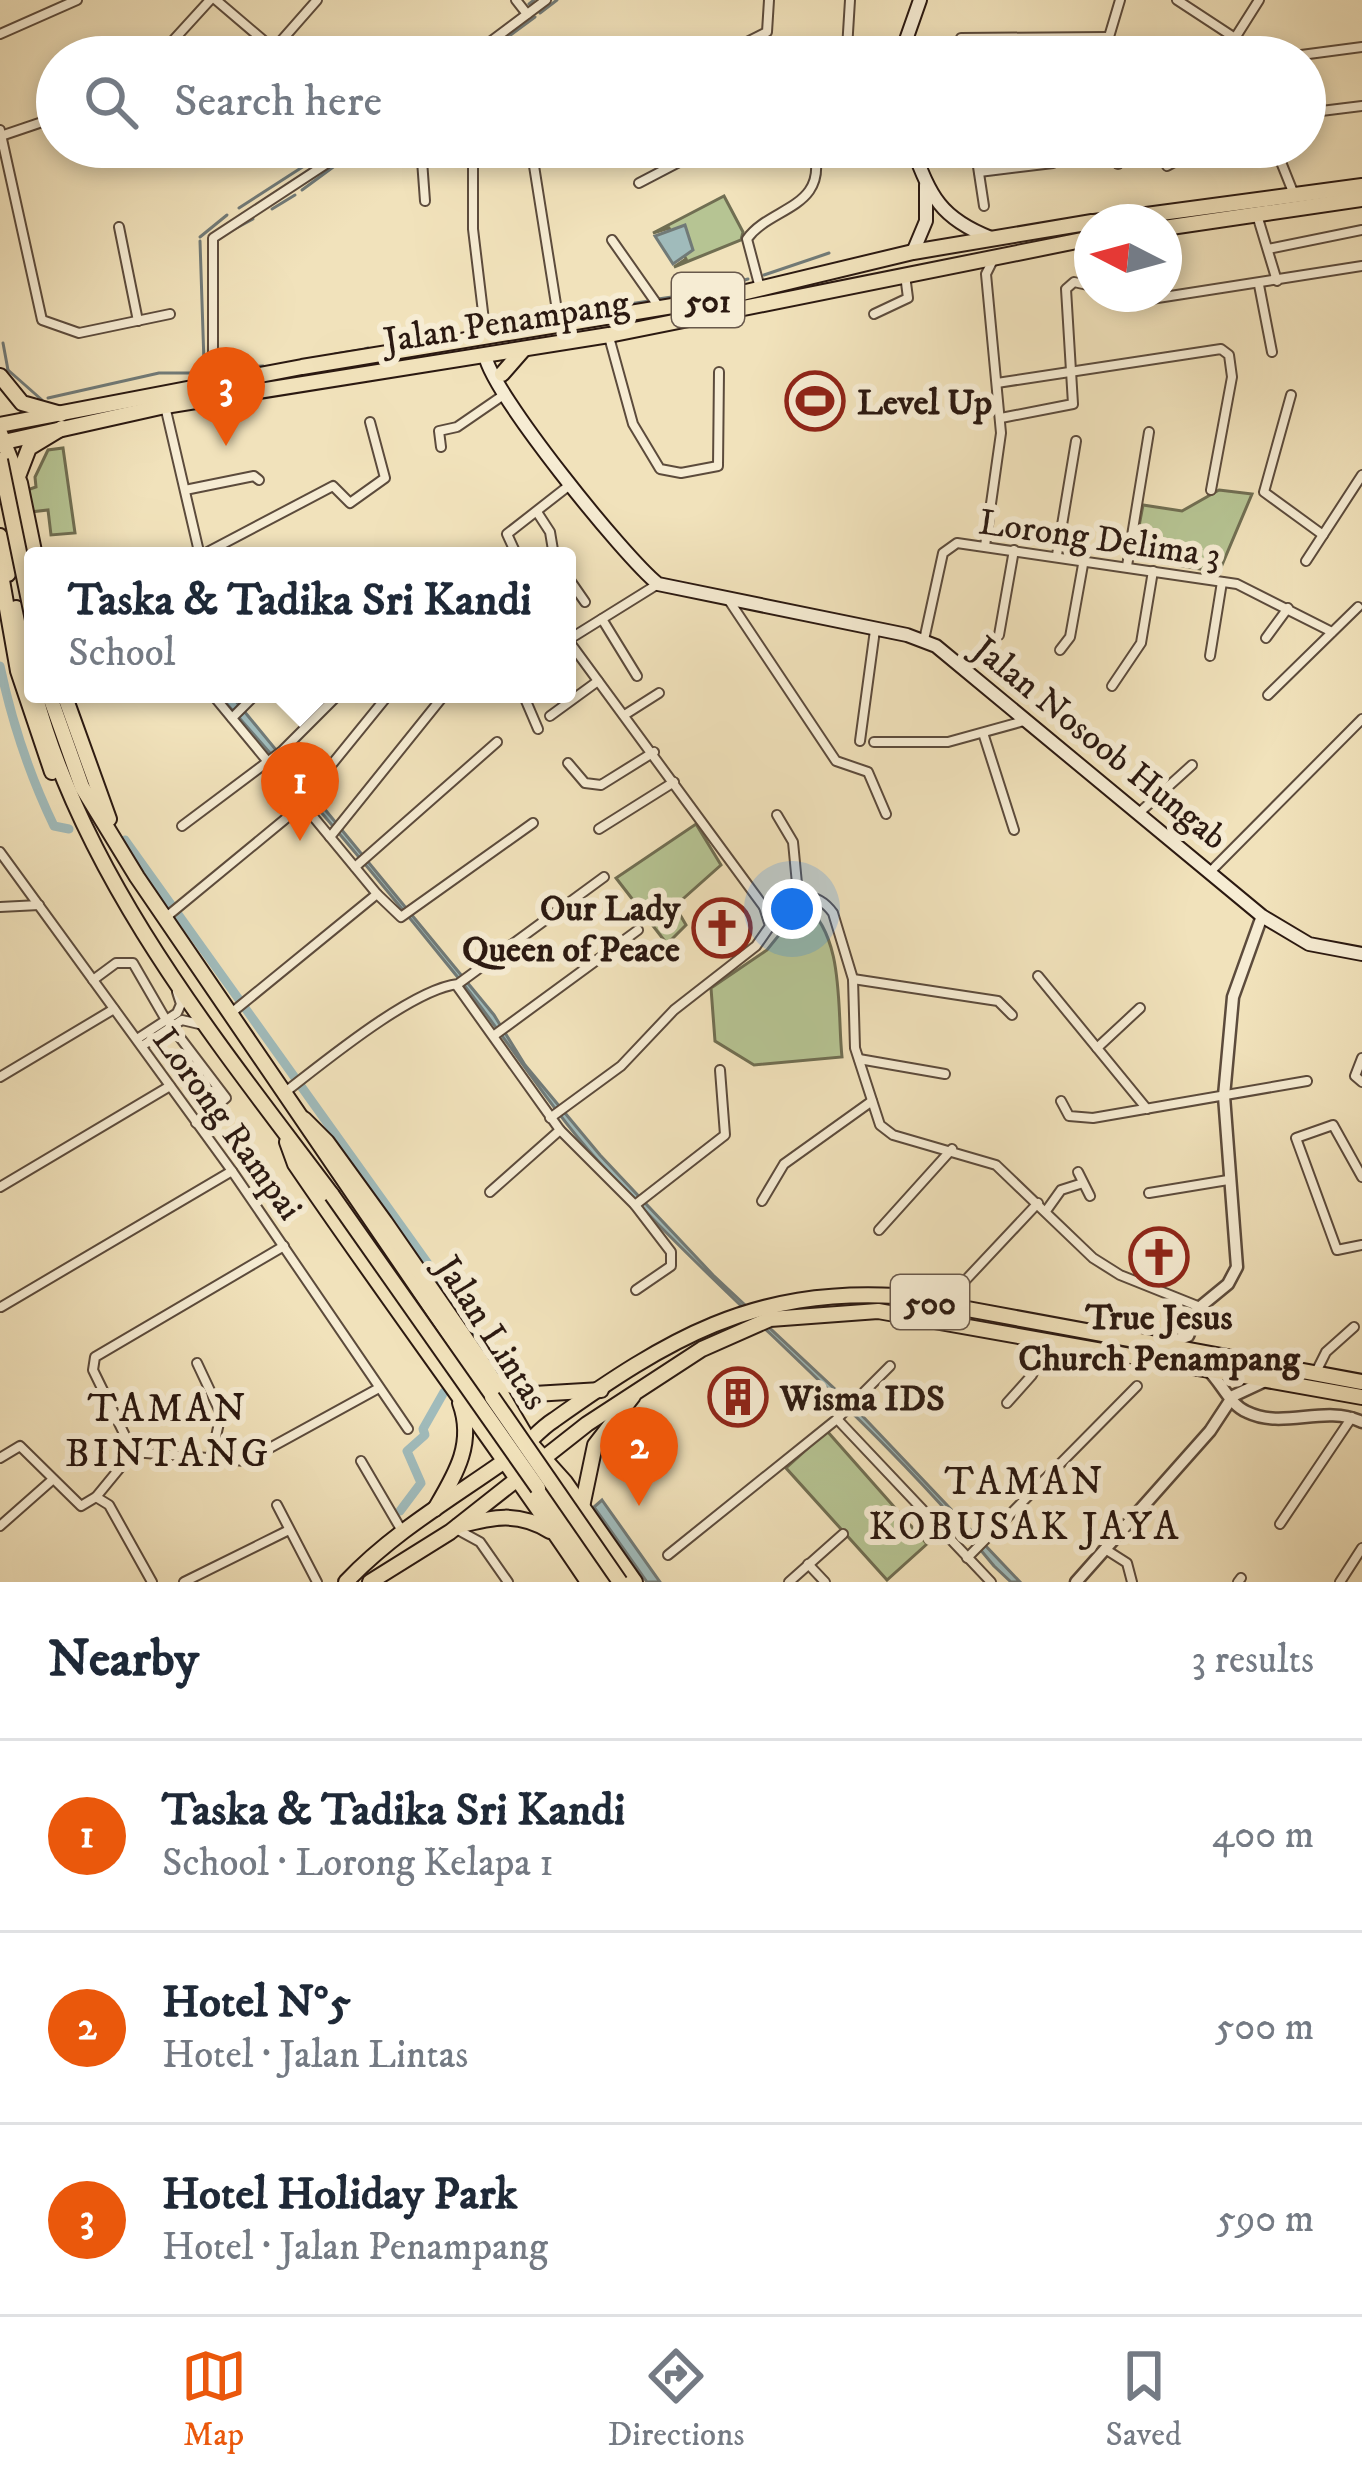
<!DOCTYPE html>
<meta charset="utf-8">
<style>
body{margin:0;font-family:"IM FELL DW Pica",serif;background:#f6f6f7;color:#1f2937}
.compass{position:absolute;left:1074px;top:204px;width:108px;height:108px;border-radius:50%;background:#fff;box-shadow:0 6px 18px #0003;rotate:276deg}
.you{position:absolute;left:792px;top:909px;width:42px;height:42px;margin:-30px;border:9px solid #fff;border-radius:50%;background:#1a73e8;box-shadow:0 0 0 18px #1a73e833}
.badge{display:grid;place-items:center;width:78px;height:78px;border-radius:50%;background:#ea580c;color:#fff;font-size:39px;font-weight:700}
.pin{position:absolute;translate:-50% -99px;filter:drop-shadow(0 3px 6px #0008)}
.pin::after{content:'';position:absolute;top:63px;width:42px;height:36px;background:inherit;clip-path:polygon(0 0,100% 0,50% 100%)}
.popup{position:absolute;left:24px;top:547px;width:552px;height:156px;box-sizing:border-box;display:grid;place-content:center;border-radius:12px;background:#fff;filter:drop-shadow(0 3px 9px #0005);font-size:39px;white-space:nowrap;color:#747a83}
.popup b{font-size:45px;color:#1f2937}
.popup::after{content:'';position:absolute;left:50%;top:100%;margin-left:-24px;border:24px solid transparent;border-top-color:#fff}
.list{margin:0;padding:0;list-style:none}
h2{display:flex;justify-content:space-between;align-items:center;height:156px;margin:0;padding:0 48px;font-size:51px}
h2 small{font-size:39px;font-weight:400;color:#747a83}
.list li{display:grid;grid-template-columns:78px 1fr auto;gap:36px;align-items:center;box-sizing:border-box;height:192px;padding:0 48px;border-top:3px solid #e0e1e3}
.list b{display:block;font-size:45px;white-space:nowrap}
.list p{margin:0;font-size:39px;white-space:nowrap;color:#747a83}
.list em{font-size:39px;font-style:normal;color:#747a83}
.icon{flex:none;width:66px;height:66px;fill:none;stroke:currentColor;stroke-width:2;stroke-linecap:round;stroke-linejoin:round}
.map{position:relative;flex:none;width:1362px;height:1582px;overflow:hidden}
.search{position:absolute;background:#fff;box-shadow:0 6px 18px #0003;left:36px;right:36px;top:36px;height:132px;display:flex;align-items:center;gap:30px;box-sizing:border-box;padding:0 42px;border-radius:66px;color:#747a83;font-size:45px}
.sheet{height:732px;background:#fff}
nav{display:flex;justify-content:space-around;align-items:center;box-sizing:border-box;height:168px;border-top:3px solid #e0e1e3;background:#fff;font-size:33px;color:#747a83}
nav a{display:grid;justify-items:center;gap:6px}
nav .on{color:#ea580c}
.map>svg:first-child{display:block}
.green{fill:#b6c493;stroke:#706e52;stroke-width:3}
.water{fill:#a0bbbb;stroke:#717a77;stroke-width:3}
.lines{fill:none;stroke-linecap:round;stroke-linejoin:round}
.stream{stroke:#717a77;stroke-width:3}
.canal{stroke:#a0bbbb;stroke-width:9}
.minor-casing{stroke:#5c4b3c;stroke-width:12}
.tertiary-casing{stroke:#5c4b3c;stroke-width:15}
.secondary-casing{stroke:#2b1911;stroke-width:16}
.primary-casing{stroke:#2b1911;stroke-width:18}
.trunk-casing{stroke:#2b1911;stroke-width:18}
.minor{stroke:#f6ecd3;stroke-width:8}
.tertiary{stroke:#f6ecd3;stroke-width:10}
.secondary{stroke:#f6ecd3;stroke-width:12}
.primary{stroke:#f1e2bb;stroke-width:14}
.trunk{stroke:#f1e2bb;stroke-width:14}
.trunk-bridge-casing{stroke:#2b1911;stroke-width:18;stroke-linecap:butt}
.trunk-bridge{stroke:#f1e2bb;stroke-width:14}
.labels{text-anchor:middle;stroke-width:12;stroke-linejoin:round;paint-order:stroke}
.shield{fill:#f6ecd3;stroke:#68584b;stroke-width:3}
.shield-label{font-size:33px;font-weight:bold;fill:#2b1911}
.street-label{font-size:36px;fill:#2b1911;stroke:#f6ecd3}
.poi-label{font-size:36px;font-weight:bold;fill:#2b1911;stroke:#f6ecd3;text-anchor:start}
.neighbourhood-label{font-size:39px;letter-spacing:3px;fill:#2b1911;stroke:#f6ecd3}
</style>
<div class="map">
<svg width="1362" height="1582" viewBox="0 0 1362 1582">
<rect width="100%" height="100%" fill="#f1e2bb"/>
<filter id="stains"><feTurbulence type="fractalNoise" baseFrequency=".00167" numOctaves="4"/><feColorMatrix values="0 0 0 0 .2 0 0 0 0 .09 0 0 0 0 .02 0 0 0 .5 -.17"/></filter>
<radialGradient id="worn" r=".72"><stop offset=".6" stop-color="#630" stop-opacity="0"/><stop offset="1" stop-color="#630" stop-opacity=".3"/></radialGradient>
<!-- green -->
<g class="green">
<path d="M724,196L743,232L741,240L674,267L686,259L669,228L653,233Z"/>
<path d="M63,448L75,533L51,535L48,510L30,512L27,490L36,487L35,477L48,450Z"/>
<path d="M1219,490L1252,494L1219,572L1133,558L1143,505L1182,511Z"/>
<path d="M696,824L721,865L675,906L686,925L667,944L616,878Z"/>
<path d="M804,904C845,936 837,1009 842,1057L754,1065L715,1041L711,988L767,950Z"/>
<path d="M827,1431L927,1544L887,1580L786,1468Z"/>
</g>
<!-- water -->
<g class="water">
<path d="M685,225L693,250L673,264L655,236Z"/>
<path d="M218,694H230L494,1015L525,1065L600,1155L713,1275L852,1405L1020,1582H1011L994,1566C874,1419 725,1301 598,1161C547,1104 508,1040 460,980C382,883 301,787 218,694Z"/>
<path d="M602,1500L660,1582H647L594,1507Z"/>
</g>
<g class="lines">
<!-- stream -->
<g class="stream">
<path d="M529,4L534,0"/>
<path d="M540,13L557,0"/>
<path d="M486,53L535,17"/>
<path d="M455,57L472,38"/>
<path d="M462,147V150"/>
<path d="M326,153L334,147"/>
<path d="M345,158L353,153"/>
<path d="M302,190L340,162"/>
<path d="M239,208L318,157"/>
<path d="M272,209L295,195"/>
<path d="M229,232L253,219"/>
<path d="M200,237L227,215"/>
<path d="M764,275L829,253"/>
<path d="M699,292L748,279"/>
<path d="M658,299L686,295"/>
<path d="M623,305L649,301"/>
<path d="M590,311L602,309"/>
<path d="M562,315L584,312"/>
<path d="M485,328L553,317"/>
<path d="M3,343L8,370"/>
<path d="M389,345L395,344"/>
<path d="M365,349L368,348"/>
<path d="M218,352L219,369L263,366"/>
<path d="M335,354L360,350"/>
<path d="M1,371L8,370L42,400"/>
<path d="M48,398L159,373H198L204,363L200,241"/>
</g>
<!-- canal -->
<g class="canal">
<path d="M0,666C12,723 29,774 54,826L69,829"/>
<path d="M125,840L499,1363"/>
<path d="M400,1511L421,1483L407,1451L425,1435L423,1429L444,1392"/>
</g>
<!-- minor casing -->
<g class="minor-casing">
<g id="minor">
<path d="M216,0L283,57"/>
<path d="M516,0L527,14"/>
<path d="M1177,0L1235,38"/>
<path d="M0,34L77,0"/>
<path d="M847,49L850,0"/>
<path d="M158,57L210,0"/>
<path d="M267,57L317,0"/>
<path d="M470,57L546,0"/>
<path d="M717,57L767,32L769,0"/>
<path d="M959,57L961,38L1108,37"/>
<path d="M1103,57L1120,0"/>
<path d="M1236,57L1235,38L1259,0"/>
<path d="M1286,57L1362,47"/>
<path d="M1305,113L1362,106"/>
<path d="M0,130L42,320L79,333L170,314"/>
<path d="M1,136L57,117"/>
<path d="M421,147L425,201"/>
<path d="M531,147L559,323"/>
<path d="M975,147L984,206"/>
<path d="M1118,147V164"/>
<path d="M1275,147L1293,192"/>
<path d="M473,164V229L486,337"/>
<path d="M1167,166L1202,147"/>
<path d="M979,172L1053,163L1052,147"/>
<path d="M639,183L708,147"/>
<path d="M1257,215L1277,281"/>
<path d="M119,227L138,321"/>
<path d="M612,240L659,307"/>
<path d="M1268,249L1362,230"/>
<path d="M1259,285L1272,352"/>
<path d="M760,288L747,239C770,206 831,209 813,147"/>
<path d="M1107,294L1132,302L1362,266"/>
<path d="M874,314L908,298L905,275"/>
<path d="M609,337L633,424L660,469L681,473L718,466L719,372"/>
<path d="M213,383V238L352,147"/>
<path d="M997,383L1221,349L1229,355L1232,377L1211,490"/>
<path d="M1291,395L1264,492L1323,535"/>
<path d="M165,406L200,556"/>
<path d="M1001,418L1073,404L1066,289L1074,282L1092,286"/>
<path d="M441,447L439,431L457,427L505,394"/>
<path d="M185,490L254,476L259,480"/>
<path d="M537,512L550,532L554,556"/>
<path d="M985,546L1001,433L986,274L994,258"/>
<path d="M1057,555L1076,441"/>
<path d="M200,556L333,486L350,503L385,478L370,422"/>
<path d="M517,556L507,534L571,484"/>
<path d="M1306,561L1362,475"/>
<path d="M1127,566L1149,432"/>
<path d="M567,576L585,602"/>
<path d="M728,599L836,761L868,772L886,814"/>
<path d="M602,619L637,676"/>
<path d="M999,635L1014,550"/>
<path d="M1266,638L1288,608"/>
<path d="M924,640L943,553L957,543L1237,584L1332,632"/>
<path d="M1060,650L1070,637L1084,559"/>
<path d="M1210,656L1222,582"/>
<path d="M1112,686L1141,643L1153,571"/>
<path d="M212,694L377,894L230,1014"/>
<path d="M523,694L538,729"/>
<path d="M1268,695L1358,607"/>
<path d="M626,714L659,693"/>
<path d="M550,716L598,681"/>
<path d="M232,718L256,694"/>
<path d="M984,736L1014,830"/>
<path d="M860,741L875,630"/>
<path d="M874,742H948L1024,721"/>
<path d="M568,763L585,783L601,785L654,752"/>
<path d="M324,774L389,694"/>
<path d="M1140,812L1192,765"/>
<path d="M777,815L793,842L798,894"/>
<path d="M182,826L282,751L339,694"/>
<path d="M599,829L674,782"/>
<path d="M330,837L445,694"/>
<path d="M0,852L232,1171L408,1429"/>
<path d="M355,867L497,742"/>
<path d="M1211,871L1362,719"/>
<path d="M377,894L401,917L533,823"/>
<path d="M0,907L39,905"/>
<path d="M764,907C790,898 814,886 833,913L853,979L855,1048L880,1125L893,1135L996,1165L1093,1258L1120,1275L1200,1307"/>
<path d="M165,918L301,806"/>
<path d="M1038,976L1147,1109"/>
<path d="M853,979L998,1001L1012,1015"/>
<path d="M93,980L116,963H133L166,1020"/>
<path d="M457,986L560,1130L490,1192"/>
<path d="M172,1027L226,1098L196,1123"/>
<path d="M496,1034L638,930"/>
<path d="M137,1039L177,1013L181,1004L177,992"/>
<path d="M142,1046L182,1020L199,1024"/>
<path d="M1097,1048L1140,1008"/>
<path d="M1362,1058L1355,1076L1362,1082"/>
<path d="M859,1059L945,1074"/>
<path d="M0,1077L114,1009"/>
<path d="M284,1093C323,1063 412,989 458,984L604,877"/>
<path d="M1061,1101L1069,1116L1093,1118L1307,1081"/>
<path d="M550,1118L621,1066L674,1010L756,946L770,926L764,907L568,640L658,584"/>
<path d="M560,1130L635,1205L671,1252V1266L636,1290"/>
<path d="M1078,1172L1090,1196"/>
<path d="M1362,1177L1333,1125L1296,1138L1337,1250L1362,1245"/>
<path d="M0,1187L170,1086"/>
<path d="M1149,1193L1228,1180"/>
<path d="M762,1201L784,1164L872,1101"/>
<path d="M635,1205L725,1135L720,1070"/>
<path d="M1046,1211L1061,1190L1083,1183"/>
<path d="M879,1230L952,1149"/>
<path d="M960,1286L1038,1203"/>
<path d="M1,1307L232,1171"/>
<path d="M197,1363L221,1414L211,1459"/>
<path d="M1316,1372L1326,1352L1354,1327"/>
<path d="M1007,1403L1032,1375L1046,1342"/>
<path d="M837,1419L991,1582"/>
<path d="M133,1452L93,1370L95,1357L284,1246"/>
<path d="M0,1458L20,1446L81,1506L96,1497L133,1452L246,1461L379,1388"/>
<path d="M361,1461L402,1531"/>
<path d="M96,1497L109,1505L152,1582"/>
<path d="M277,1505L317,1582"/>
<path d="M1280,1524L1352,1417"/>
<path d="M0,1526L51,1481"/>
<path d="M458,1530L480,1542L508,1582"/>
<path d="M1105,1549L1127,1563L1132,1582"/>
<path d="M668,1555L837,1419L890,1366"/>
<path d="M967,1558L1137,1386"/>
<path d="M808,1564L825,1582"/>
<path d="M184,1582L289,1530"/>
<path d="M789,1582L843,1534"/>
<path d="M1238,1582L1241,1578"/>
<path d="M1340,1582L1362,1548"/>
</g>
</g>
<!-- tertiary casing -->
<g class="tertiary-casing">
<g id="tertiary">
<path d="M1171,1342L1188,1336L1200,1307L1228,1284L1237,1267L1224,1096L1233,997L1262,916"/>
<path d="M1208,1370C1222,1383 1229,1404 1247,1412C1284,1430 1324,1404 1362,1422"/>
<path d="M1076,1582L1210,1431L1233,1396L1263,1382"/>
</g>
</g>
<!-- secondary casing -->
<g class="secondary-casing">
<g id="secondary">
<path d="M900,57L920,0"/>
<path d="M912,147C931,197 940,218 991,238"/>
<path d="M913,252L926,221V185"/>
<path d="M485,355C491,392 624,557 658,584L907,635L936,646L1262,916L1309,944L1362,954"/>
</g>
</g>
<!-- primary casing -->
<g class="primary-casing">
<g id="primary">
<path d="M1094,222L1362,186"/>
<path d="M1164,228L1362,199"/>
<path d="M502,374L523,350"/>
<path d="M0,425L302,367L721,298L913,252L1092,222"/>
<path d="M0,443L165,406L609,335L1092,238"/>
<path d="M346,1582C394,1531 456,1496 513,1455C528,1445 538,1430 554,1420C668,1339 752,1288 897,1296L1362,1382"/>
<path d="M370,1582L450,1532L587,1424L702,1349L770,1319L878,1311L1362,1397"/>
</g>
</g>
<!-- trunk casing -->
<g class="trunk-casing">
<g id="trunk">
<path d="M0,376L22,403L61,414"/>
<path d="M0,433L20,483L35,556"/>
<path d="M19,474L29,448L62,428"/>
<path d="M0,536L8,574"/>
<path d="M0,569L18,671L52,772"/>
<path d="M16,608L33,685"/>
<path d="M35,694C85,881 218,1043 332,1195"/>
<path d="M49,694L82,787L137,877L492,1397"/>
<path d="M64,694L109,819"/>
<path d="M304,1119L327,1142L385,1222L486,1368L530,1443L565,1482L635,1582"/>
<path d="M287,1142L295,1164C391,1305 493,1440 588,1582"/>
<path d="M498,1381L534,1394L601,1390"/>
<path d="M538,1488L603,1582"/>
<path d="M582,1507L595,1445L633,1396"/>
<path d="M435,1509C455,1475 475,1444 460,1403"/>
<path d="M458,1526C493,1517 518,1511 550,1531"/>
</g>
</g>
<!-- minor -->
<use href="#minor" class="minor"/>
<!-- tertiary -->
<use href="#tertiary" class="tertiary"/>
<!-- secondary -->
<use href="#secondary" class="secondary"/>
<!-- primary -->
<use href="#primary" class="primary"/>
<!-- trunk -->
<use href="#trunk" class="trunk"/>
<!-- trunk-bridge casing -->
<g class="trunk-bridge-casing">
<g id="trunk-bridge">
<path d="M0,460L33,620"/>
<path d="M332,1195L538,1488"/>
<path d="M492,1397L620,1582"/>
</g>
</g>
<!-- trunk-bridge -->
<use href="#trunk-bridge" class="trunk-bridge"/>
</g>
<!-- icons -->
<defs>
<g id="stadium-ring" transform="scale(3)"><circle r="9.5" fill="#f6ecd3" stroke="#8f2418" stroke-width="1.5"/><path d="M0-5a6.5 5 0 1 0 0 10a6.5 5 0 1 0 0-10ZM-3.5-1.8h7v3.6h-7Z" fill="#8f2418"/></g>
<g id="church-ring" transform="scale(3)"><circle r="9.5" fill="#f6ecd3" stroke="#8f2418" stroke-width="1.5"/><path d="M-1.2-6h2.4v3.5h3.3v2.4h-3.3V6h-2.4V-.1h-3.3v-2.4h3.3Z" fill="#8f2418"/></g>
<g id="building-ring" transform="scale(3)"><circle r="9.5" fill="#f6ecd3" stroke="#8f2418" stroke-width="1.5"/><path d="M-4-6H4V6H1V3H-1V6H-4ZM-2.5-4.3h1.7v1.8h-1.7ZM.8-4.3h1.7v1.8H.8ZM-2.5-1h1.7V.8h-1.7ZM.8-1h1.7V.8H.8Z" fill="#8f2418"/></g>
</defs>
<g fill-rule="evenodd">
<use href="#stadium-ring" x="815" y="401"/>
<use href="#church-ring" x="722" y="928"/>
<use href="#church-ring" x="1159" y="1257"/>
<use href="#building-ring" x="738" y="1397"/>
</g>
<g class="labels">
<!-- shield labels -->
<g class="shield">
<rect x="672" y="273" width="72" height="54" rx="9"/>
<rect x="891" y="1275" width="78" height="54" rx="9"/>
</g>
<g class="shield-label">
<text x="708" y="312">501</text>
<text x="930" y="1314">500</text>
</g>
<!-- street labels -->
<g class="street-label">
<text transform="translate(506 320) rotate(-9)" y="13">Jalan Penampang</text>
<text transform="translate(1100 537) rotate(8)" y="13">Lorong Delima 3</text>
<text transform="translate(1101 742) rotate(39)" y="13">Jalan Nosoob Hungab</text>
<text transform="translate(229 1123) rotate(54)" y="13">Lorong Rampai</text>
<text transform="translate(493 1332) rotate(57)" y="13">Jalan Lintas</text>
</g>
<!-- poi labels -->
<g class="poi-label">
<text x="857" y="414">Level Up</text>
<text x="680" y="920" text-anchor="end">Our Lady<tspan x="680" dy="41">Queen of Peace</tspan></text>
<text x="1159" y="1329" text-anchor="middle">True Jesus<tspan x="1159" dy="41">Church Penampang</tspan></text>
<text x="780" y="1410">Wisma IDS</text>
</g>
<!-- neighbourhood labels -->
<g class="neighbourhood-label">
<text x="168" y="1421">TAMAN<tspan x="168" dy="45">BINTANG</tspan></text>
<text x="1025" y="1494">TAMAN<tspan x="1025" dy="45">KOBUSAK JAYA</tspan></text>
</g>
</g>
<rect width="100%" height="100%" filter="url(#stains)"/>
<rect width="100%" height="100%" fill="url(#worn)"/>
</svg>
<svg class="compass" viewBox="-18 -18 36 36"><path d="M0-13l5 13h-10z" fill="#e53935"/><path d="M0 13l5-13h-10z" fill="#747a83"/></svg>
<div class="you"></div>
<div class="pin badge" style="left:300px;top:841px">1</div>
<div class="popup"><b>Taska &amp; Tadika Sri Kandi</b>School</div>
<div class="pin badge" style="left:639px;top:1506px">2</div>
<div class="pin badge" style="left:226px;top:446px">3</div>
<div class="search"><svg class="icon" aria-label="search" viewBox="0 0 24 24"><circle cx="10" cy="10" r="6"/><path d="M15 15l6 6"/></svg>Search here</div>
</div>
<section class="sheet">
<h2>Nearby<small>3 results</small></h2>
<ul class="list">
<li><span class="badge">1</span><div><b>Taska &amp; Tadika Sri Kandi</b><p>School · Lorong Kelapa 1</p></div><em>400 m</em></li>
<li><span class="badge">2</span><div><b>Hotel N°5</b><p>Hotel · Jalan Lintas</p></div><em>500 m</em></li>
<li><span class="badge">3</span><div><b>Hotel Holiday Park</b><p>Hotel · Jalan Penampang</p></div><em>590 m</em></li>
</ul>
</section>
<nav>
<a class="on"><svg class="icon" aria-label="map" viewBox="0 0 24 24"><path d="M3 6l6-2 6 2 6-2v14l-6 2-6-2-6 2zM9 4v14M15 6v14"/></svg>Map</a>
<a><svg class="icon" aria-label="directions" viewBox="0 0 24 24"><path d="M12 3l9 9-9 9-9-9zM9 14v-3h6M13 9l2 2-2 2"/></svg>Directions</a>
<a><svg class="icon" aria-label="saved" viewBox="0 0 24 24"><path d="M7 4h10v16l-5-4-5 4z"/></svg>Saved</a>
</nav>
